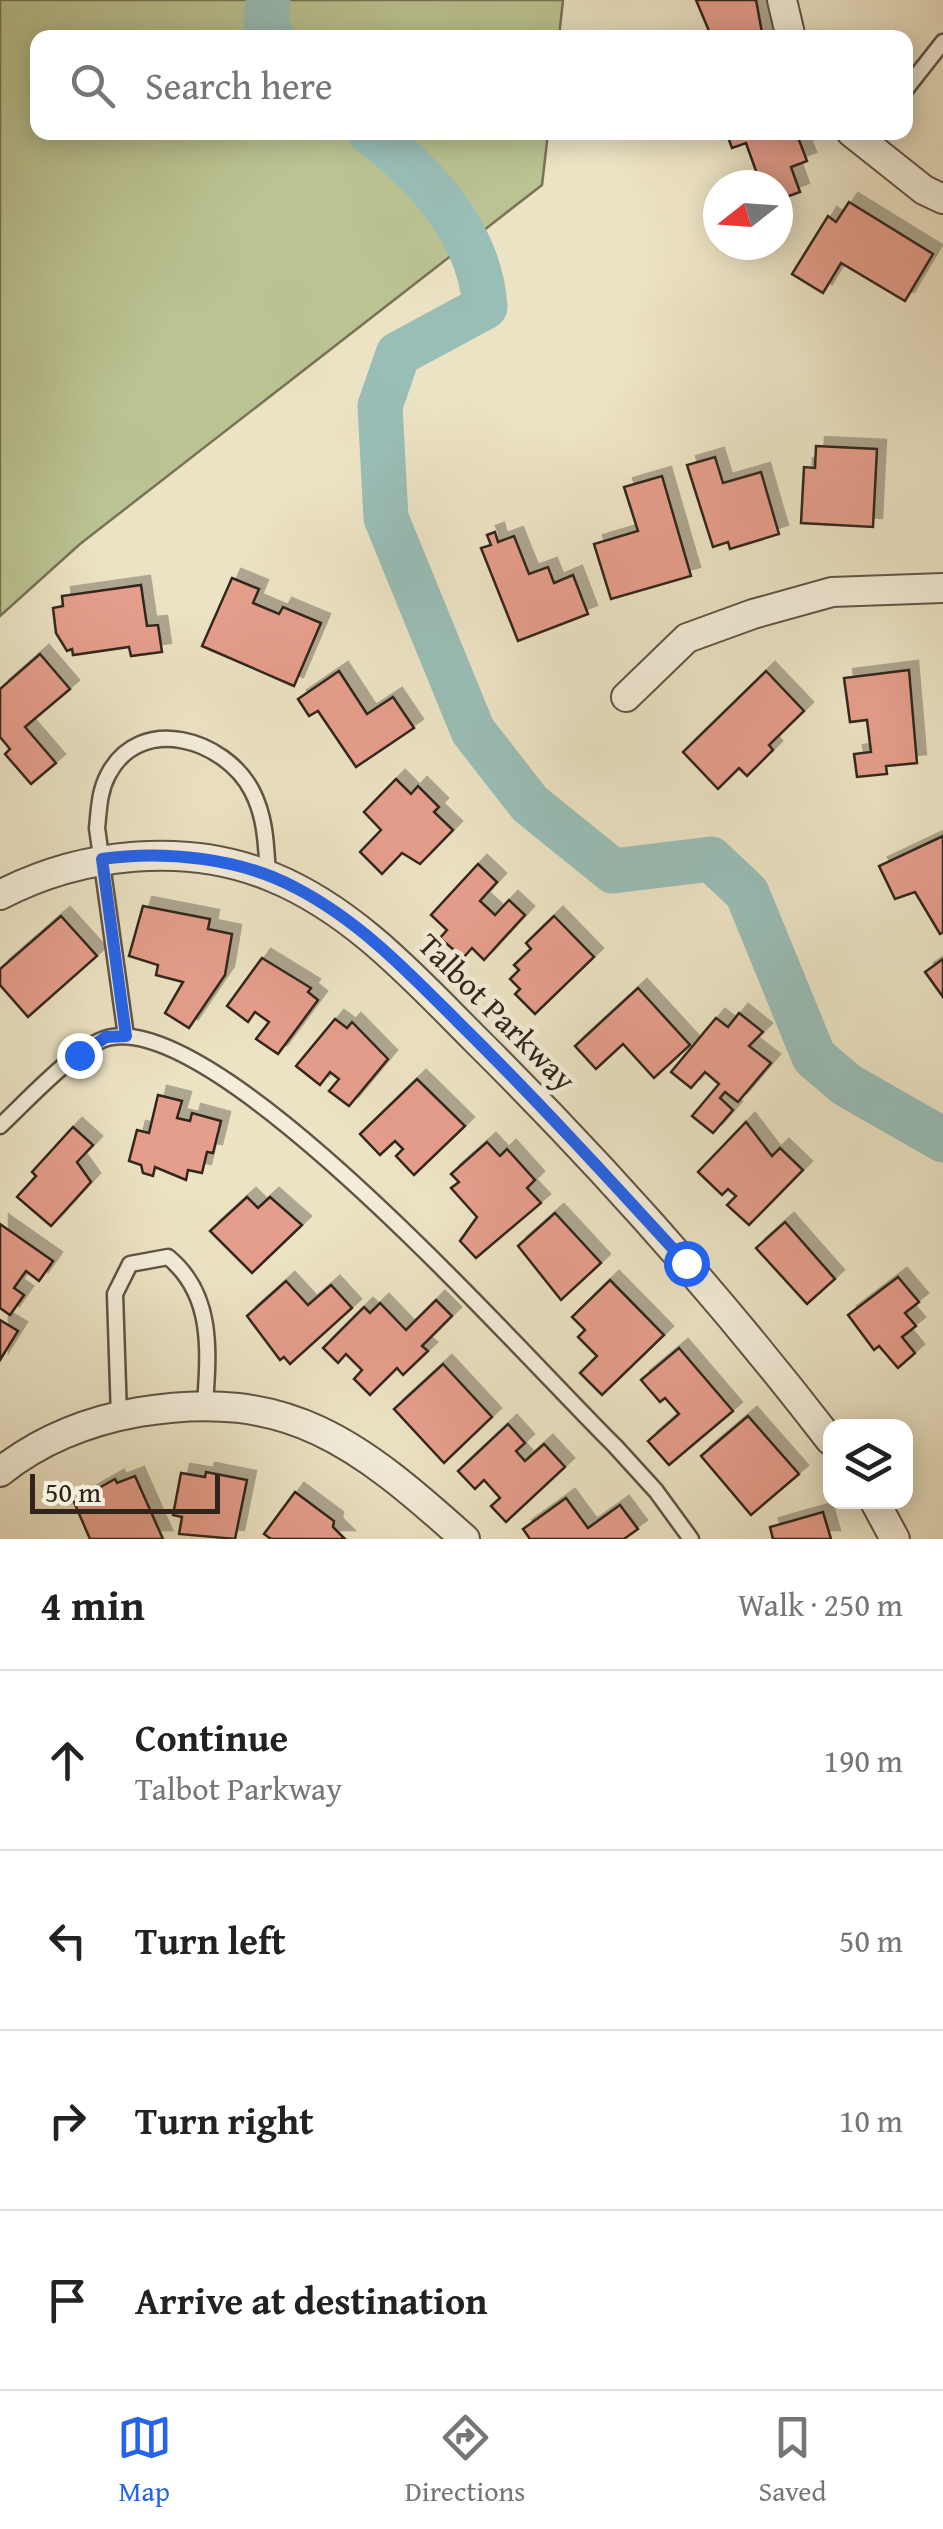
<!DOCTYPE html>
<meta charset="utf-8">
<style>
body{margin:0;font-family:"Gentium Book Plus",serif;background:#f2f2f2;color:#222}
.controls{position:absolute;right:30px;bottom:30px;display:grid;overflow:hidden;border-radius:20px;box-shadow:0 5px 25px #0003}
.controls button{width:90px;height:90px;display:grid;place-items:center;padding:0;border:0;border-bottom:2px solid #e0e0e0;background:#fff;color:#222;font:50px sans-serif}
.compass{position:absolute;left:703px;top:170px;width:90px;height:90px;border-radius:50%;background:#fff;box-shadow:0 5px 25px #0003;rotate:253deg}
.scale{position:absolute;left:30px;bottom:25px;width:190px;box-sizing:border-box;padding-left:10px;border:5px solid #31251b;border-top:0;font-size:28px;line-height:35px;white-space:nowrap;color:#31251b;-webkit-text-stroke:8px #f3edd9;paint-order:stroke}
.stop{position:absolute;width:30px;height:30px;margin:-22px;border:8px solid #2563eb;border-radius:50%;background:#fff}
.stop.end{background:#2563eb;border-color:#fff;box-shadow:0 2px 10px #0008}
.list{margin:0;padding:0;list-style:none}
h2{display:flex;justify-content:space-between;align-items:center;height:130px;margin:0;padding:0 40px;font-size:42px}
h2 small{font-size:32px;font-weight:400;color:#767676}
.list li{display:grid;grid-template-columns:65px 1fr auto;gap:30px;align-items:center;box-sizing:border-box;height:180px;padding:0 40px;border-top:2px solid #e0e0e0}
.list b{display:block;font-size:38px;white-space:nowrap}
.list p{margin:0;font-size:32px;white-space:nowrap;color:#767676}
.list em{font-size:32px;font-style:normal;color:#767676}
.icon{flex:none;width:55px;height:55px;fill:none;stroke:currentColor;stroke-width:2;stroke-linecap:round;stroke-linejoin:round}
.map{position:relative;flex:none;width:943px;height:1539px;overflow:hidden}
.search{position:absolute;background:#fff;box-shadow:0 5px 25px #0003;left:30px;right:30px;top:30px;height:110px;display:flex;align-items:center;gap:25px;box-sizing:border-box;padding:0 35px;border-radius:20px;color:#767676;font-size:38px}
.sheet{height:850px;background:#fff}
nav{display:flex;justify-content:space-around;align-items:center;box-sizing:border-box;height:140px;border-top:2px solid #e0e0e0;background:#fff;font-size:28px;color:#767676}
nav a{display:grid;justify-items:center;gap:5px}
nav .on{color:#2563eb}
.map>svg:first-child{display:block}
.green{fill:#bbc392;stroke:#767456;stroke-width:2.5}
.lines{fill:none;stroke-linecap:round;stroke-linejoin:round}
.river{stroke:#99beb7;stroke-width:45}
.building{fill:#e69e8c;stroke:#31251b;stroke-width:2.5;filter:url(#shadow)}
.service-casing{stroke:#605445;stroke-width:19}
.minor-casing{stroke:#605445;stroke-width:32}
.service{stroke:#f3edd9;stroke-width:14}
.minor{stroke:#f3edd9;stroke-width:28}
.route{stroke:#2563eb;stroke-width:12}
.labels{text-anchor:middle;stroke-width:9;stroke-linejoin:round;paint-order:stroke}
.street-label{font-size:32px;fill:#31251b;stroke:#f3edd9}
</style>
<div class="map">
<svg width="943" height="1539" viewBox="0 0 943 1539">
<defs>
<filter id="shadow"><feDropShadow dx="9" dy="-9" stdDeviation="0" flood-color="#0004"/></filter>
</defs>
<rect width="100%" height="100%" fill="#ece3c4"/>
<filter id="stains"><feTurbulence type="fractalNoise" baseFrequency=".002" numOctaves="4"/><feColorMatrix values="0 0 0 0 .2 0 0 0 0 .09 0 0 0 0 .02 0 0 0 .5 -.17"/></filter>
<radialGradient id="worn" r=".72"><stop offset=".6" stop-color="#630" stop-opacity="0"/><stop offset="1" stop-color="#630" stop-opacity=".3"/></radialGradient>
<!-- green -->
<path class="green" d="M0,0H563L559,37L38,38V132L548,133L542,185L80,544L0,616Z"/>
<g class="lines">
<!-- river -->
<g class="river">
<path d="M268,0L266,22L273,38"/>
<path d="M370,132C426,175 480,233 485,307L398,354L380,406L386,518L473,731L530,804L613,871L711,859L747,893L814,1057L847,1085L943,1140"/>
</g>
</g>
<!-- building -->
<g class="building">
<path d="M696,0H756L763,38H712Z"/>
<path d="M726,132H796L807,161L791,167L800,192L778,200V185H761L746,143L732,148Z"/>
<path d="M849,202L933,254L905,301L841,263L823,293L792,274L828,216L836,222Z"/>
<path d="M816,446L877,449L873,527L801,523L804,467L815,468Z"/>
<path d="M715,457L723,483L761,472L779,534L730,549L728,542L713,547L687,465Z"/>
<path d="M662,476L691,576L611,599L594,544L638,531L624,487Z"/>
<path d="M495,532L498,542L514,536L529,574L548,567L554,583L573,575L588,614L518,641L481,548L491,545L487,535Z"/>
<path d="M232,578L259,589L253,603L279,614L283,607L321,623L294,686L202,646Z"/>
<path d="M141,585L147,626L158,625L162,652L131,656L129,647L73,655L72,649L67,651L56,633L53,608L63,606L62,596Z"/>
<path d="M40,654L70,689L25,727L56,763L31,784L5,754L10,749L0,737V689Z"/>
<path d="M909,670L917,763L886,766L887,774L857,777L854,754L871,752L867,720L850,722L844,678Z"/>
<path d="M339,671L367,714L393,697L414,728L356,767L318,711L309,716L298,699Z"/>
<path d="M766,671L804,711L769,745L773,750L747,776L739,768L718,789L683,752Z"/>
<path d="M396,779L411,794L418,786L439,807L434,812L453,830L420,864L402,853L382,874L360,852L381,830L364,812Z"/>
<path d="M943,836V932L940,934L915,892L895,899L879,866Z"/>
<path d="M478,864L497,882L480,901L495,915L509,900L525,915L484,960L472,948L463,958L440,938L447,930L431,915Z"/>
<path d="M143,906L210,919L208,929L232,934L225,975L189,1028L165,1013L183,982L156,975L158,965L129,956Z"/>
<path d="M61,916L97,956L28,1017L0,985V969Z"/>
<path d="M554,916L594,957L535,1014L515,994L520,989L510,979L519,970L514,965L531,949L526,943Z"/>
<path d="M262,958L311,988L308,992L318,1000L278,1054L256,1039L269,1022L255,1012L248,1022L227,1006Z"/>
<path d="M943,959V997L925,972Z"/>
<path d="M638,988L690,1045L654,1078L623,1044L596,1069L575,1046Z"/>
<path d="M739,1013L763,1032L749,1046L771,1063L738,1102L725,1092L720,1098L733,1110L713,1133L692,1116L719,1084L705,1072L691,1088L671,1072L716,1018L728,1027Z"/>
<path d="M335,1019L347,1028L352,1022L388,1059L349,1106L329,1091L339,1079L330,1072L320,1085L296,1066Z"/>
<path d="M417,1079L465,1126L414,1175L396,1156L403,1149L395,1141L380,1155L360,1134Z"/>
<path d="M158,1095L182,1101L177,1118L190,1121L192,1113L221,1121L213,1153L207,1152L202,1173L188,1170L186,1180L155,1167L153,1176L143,1173L141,1165L129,1161L137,1130L149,1133Z"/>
<path d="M746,1122L772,1156L780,1148L803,1170L749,1225L727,1205L736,1196L728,1189L722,1195L698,1172Z"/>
<path d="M73,1127L93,1145L77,1162L91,1182L51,1226L17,1197L36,1176L32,1172Z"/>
<path d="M487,1142L500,1156L507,1149L535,1180L527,1188L541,1203L476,1258L460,1241L477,1217L451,1188L459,1182L451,1174Z"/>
<path d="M247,1197L258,1208L270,1197L302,1225L252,1273L210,1231Z"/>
<path d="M555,1213L601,1263L561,1300L518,1246Z"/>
<path d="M785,1222L835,1279L807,1304L756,1248Z"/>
<path d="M0,1224L53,1261L39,1281L26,1271L14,1288L24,1295L10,1315L0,1308Z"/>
<path d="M898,1277L919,1302L905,1313L916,1326L902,1337L915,1353L898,1368L879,1346L874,1350L848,1315Z"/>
<path d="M610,1280L664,1335L602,1395L580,1373L597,1356L578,1337L585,1330L572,1317Z"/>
<path d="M286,1281L308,1305L331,1285L352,1308L290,1364L284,1357L280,1360L247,1316Z"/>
<path d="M436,1300L452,1316L422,1346L428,1351L403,1375L397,1368L370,1395L354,1379L362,1370L346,1354L338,1363L323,1348L364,1307L370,1313L380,1303L406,1330Z"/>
<path d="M0,1320L18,1331L0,1360Z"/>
<path d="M679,1348L733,1411L669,1465L648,1441L679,1414L665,1398L660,1402L641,1380Z"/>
<path d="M443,1364L492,1417L444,1463L394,1409Z"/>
<path d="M748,1416L799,1474L751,1515L701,1456Z"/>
<path d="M508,1424L525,1443L516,1451L525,1461L544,1444L565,1467L506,1522L491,1506L500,1498L484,1480L475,1489L458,1471Z"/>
<path d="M206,1472L247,1480L235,1539L179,1534L182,1517L173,1515L181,1473L205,1477Z"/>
<path d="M135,1476L163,1539H90L74,1502L115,1479L117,1483Z"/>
<path d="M295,1492L334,1521L333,1527L345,1539H271L264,1534Z"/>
<path d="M566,1498L588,1528L620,1505L638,1529L624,1539H530L523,1529Z"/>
<path d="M823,1512L831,1539H773L770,1527Z"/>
</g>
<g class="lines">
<!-- service casing -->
<g class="service-casing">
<g id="service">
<path d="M906,89L943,42"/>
<path d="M126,1036L97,828C99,810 99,792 108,775C140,713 225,739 252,791C266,818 266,846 268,875"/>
<path d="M0,1126C24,1104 81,1041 112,1037C229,1019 527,1360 615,1446L656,1491L691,1539"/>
<path d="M119,1417L115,1294L130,1264L168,1257C213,1294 209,1349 205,1404"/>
</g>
</g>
<!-- minor casing -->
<g class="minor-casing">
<g id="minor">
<path d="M782,0L791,38"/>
<path d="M851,132L924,190L943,199"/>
<path d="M626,697L687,638L753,614L832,592L943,588"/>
<path d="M0,895C81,853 186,841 272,877C355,911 416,980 478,1042C604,1167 722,1300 830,1440"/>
<path d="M0,1472C40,1440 88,1421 139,1412C288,1387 359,1444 465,1539"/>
<path d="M875,1502L895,1539"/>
</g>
</g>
<!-- service -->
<use href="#service" class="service"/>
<!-- minor -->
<use href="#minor" class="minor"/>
</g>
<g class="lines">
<!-- route -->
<path class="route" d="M79,1055L106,1037L126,1036L102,859C164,850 241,858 296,888C360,921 410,974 460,1024C538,1101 612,1182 686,1263"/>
</g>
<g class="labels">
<!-- street labels -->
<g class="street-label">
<text transform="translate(497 1012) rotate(45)" y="11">Talbot Parkway</text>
</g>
</g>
<rect width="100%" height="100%" filter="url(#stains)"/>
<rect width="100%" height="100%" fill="url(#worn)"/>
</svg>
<div class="controls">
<button><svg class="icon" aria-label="layers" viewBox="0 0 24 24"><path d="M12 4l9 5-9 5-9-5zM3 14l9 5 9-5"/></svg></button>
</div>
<svg class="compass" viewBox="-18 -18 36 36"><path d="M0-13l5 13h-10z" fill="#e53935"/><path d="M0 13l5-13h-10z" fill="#767676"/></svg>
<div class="scale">50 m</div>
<div class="stop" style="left:686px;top:1263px"></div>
<div class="stop end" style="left:79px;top:1055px"></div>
<div class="search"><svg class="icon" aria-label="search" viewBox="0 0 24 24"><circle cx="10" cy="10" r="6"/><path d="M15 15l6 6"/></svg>Search here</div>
</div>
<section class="sheet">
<h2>4 min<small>Walk · 250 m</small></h2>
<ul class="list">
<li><svg class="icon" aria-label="ahead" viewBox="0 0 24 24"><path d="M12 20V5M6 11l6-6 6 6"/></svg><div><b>Continue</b><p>Talbot Parkway</p></div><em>190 m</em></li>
<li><svg class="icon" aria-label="left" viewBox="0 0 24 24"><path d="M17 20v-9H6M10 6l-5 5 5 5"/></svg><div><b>Turn left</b></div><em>50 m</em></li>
<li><svg class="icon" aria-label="right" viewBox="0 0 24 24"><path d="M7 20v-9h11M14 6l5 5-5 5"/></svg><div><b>Turn right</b></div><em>10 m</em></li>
<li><svg class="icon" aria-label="arrive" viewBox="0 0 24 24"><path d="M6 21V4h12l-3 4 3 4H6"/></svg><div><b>Arrive at destination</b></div></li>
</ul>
</section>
<nav>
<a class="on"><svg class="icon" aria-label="map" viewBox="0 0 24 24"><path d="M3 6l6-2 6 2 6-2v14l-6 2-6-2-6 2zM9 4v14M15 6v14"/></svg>Map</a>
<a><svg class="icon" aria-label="directions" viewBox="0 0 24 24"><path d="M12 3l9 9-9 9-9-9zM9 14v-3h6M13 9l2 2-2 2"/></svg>Directions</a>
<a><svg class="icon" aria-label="saved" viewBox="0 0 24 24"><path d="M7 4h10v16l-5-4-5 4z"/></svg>Saved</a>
</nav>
